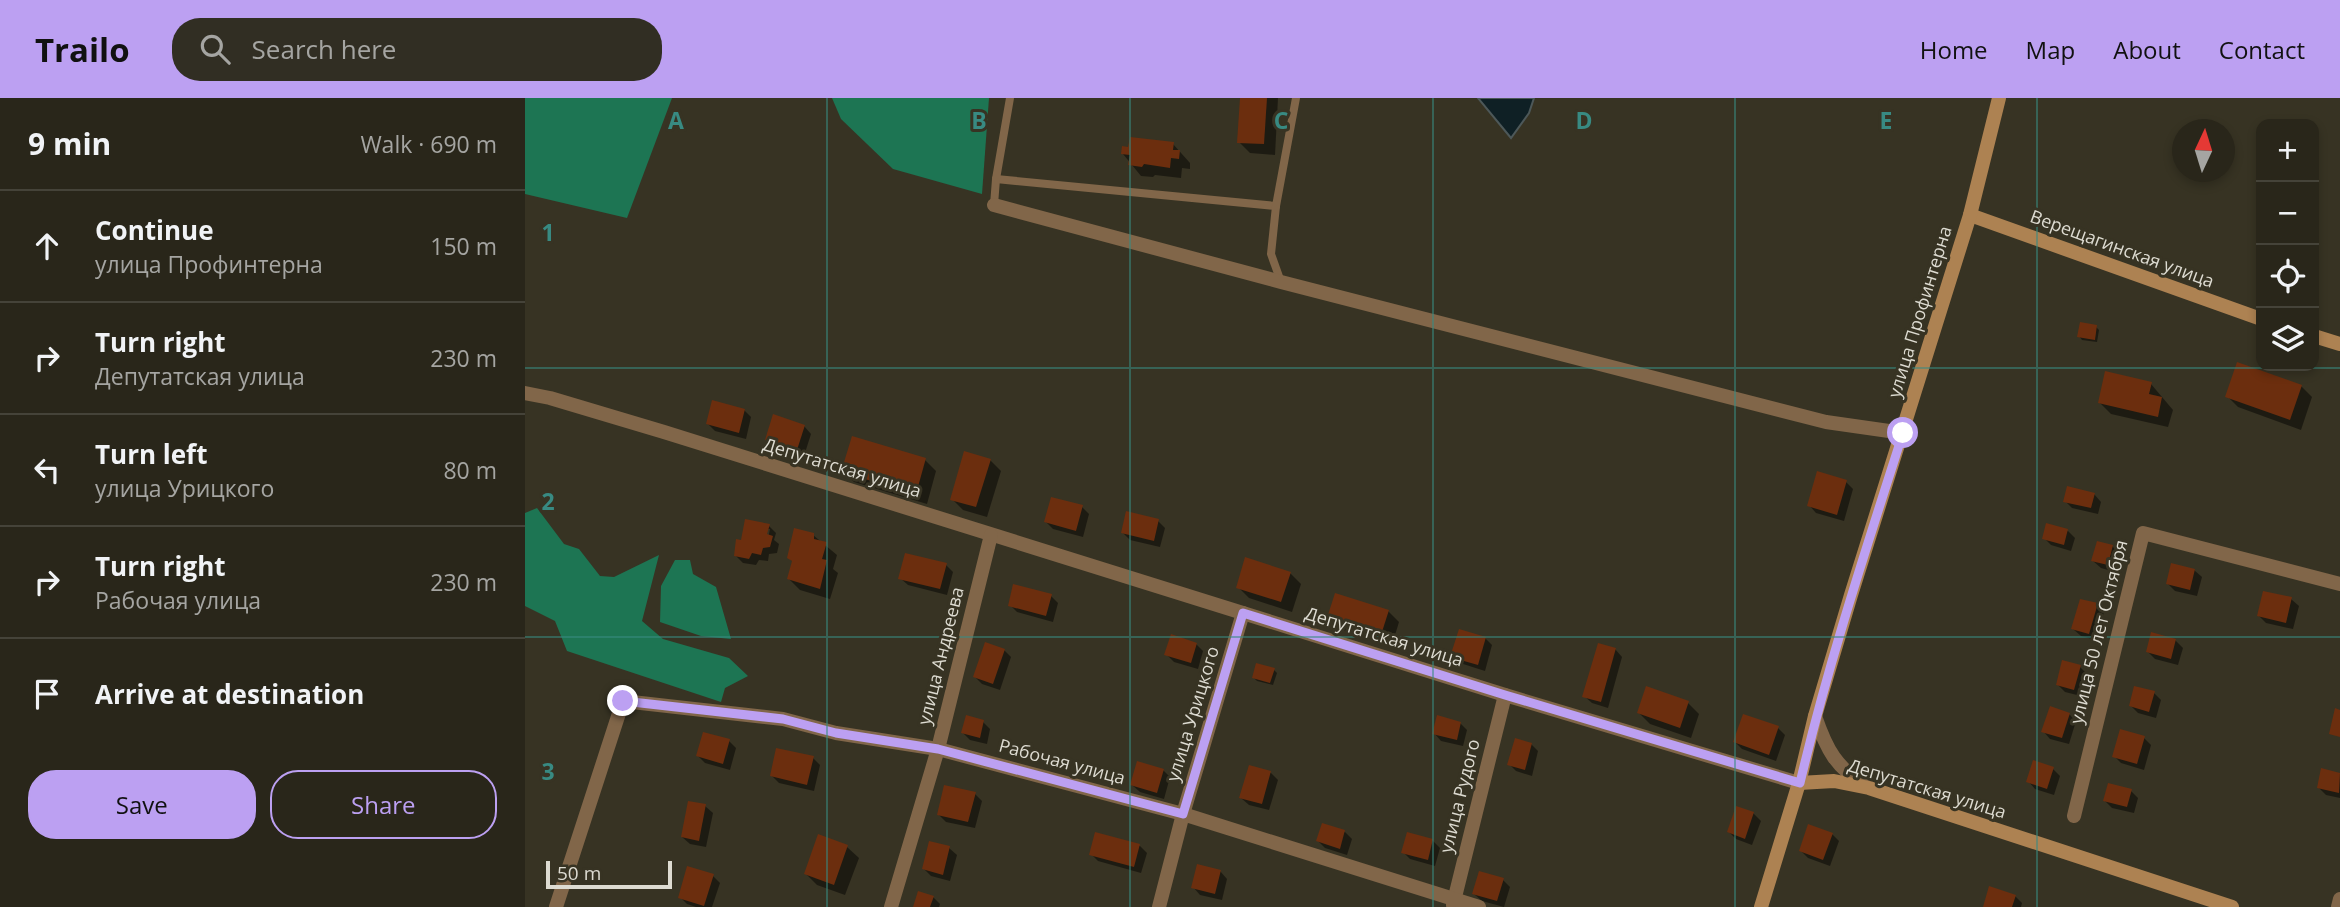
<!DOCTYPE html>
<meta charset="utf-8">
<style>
body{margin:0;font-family:"Open Sans",sans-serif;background:#312e23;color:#f1f3f6}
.controls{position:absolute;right:21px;top:21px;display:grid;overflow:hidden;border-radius:14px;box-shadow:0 4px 10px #0003}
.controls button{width:63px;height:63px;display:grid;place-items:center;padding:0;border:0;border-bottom:2px solid #454339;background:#29261a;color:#f1f3f6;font:35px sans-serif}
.compass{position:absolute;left:1647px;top:21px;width:63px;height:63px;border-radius:50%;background:#29261a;box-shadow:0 4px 10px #0003;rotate:4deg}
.scale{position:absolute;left:21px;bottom:18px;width:126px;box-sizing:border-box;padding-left:7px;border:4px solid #dddbd1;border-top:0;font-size:19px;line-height:24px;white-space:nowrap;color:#dddbd1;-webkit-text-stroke:5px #373323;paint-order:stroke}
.stop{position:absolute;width:21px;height:21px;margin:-16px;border:5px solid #bca0f2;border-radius:50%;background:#fff}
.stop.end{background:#bca0f2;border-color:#fff;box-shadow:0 2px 7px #0008}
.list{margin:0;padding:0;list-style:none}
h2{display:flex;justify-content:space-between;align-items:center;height:91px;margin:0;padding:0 28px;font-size:30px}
h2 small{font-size:23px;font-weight:400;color:#a5a5a2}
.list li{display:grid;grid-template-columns:46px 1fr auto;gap:21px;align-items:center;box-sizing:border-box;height:112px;padding:0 28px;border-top:2px solid #454339}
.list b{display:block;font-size:26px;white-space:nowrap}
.list p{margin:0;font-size:23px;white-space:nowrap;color:#a5a5a2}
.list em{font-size:23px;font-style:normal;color:#a5a5a2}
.actions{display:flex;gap:14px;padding:21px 28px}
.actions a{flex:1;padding:16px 0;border:2px solid #bca0f2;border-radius:28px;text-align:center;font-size:24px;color:#bca0f2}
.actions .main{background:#bca0f2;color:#111}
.icon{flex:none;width:38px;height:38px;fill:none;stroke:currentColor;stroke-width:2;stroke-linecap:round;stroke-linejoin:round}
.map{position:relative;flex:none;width:1815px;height:809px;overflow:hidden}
header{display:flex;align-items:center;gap:42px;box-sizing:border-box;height:98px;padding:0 35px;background:#bca0f2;color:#111}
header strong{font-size:33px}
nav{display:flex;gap:38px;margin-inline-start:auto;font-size:24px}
.search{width:490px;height:63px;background:#312e23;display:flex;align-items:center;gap:18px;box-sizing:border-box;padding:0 24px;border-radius:28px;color:#a5a5a2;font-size:26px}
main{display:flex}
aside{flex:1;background:#29261a}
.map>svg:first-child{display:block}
.forest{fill:#1d7553}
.water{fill:#0f2025;stroke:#4d5859;stroke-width:2}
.shadow{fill:#0007;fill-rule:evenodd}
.building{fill:#6c2e0e}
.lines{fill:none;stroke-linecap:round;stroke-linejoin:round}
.lane{stroke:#816649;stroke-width:8}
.street{stroke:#816649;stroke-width:14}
.secondary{stroke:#ad8252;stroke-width:14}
.route{stroke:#bca0f2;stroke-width:9}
.grid{fill:none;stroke:#388a82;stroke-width:2;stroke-opacity:0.55}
.labels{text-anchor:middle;stroke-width:6;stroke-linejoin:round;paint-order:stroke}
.street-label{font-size:18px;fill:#dddbd1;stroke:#373323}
.grid-label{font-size:23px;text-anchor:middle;font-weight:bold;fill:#388a82;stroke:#373323;stroke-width:6;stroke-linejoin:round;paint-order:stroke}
</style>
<header>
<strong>Trailo</strong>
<div class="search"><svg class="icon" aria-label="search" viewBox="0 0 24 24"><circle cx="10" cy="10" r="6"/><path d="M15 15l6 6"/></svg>Search here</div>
<nav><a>Home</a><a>Map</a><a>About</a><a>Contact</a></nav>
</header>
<main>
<aside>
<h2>9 min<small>Walk · 690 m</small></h2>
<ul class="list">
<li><svg class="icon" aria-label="ahead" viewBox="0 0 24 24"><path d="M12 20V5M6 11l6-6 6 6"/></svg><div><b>Continue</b><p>улица Профинтерна</p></div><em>150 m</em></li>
<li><svg class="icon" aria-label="right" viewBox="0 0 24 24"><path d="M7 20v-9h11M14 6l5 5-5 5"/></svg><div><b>Turn right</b><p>Депутатская улица</p></div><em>230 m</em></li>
<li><svg class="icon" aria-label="left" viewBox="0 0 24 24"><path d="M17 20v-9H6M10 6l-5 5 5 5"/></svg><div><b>Turn left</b><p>улица Урицкого</p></div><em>80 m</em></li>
<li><svg class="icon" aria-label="right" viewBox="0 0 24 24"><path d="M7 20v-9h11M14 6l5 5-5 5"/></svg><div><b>Turn right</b><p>Рабочая улица</p></div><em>230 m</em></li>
<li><svg class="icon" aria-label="arrive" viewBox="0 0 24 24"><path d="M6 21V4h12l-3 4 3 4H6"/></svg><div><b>Arrive at destination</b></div></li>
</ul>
<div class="actions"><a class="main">Save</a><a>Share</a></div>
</aside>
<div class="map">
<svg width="1815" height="809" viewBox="0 0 1815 809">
<rect width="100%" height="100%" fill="#373323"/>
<!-- forest -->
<g class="forest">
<path d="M0,0H147L102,120L0,96Z"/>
<path d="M307,0H464L457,96L368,71L316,21Z"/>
<path d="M12,410L39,446L54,451L75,478L89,479L134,457L117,523L138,541L204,560L223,578L200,590L196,604L42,553L30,523L0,508V415Z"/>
<path d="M150,462H165L168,476L191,489L206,541L176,538L135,524L136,488Z"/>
</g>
<!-- water -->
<path class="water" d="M953,0H1009L1004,15L986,40Z"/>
<!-- shadow -->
<g class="shadow">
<path d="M716,0H753L750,57L725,55L714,44Z"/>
<path d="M648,46L665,65V71L657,70L656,80L630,77L628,79L616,78L598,56Z"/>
<path d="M1571,229L1574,232L1572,244L1557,242L1554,238Z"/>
<path d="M1626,286L1648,312L1643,329L1586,316L1575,305Z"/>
<path d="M1776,288L1787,299L1776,332L1713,309L1702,298Z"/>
<path d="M219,312L226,319L221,341L190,333L183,326Z"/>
<path d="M279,328L286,336L279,358L249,348L242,341Z"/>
<path d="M400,362L411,373L402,406L329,384L318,373Z"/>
<path d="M465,362L476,373L462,419L438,412L427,401Z"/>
<path d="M1321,384L1328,391L1319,423L1291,415L1284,407Z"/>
<path d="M1569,396L1576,404L1573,416L1547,410L1540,403Z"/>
<path d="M557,409L564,416L558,439L528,431L521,424Z"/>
<path d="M633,423L640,430L635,449L605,442L598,435Z"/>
<path d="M244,428L251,435L249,442L254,446L252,455L244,456L243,463L234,462L231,467L218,465L211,458ZM242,431H245L242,445Z"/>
<path d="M1543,433L1550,440L1546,453L1526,447L1519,440Z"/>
<path d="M288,437L312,457L308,471L313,475L305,501L275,492L264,481L268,464L264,460Z"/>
<path d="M1587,448L1594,455L1590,474L1576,470L1568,463Z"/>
<path d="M421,467L428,474L422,497L383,487L375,480Z"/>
<path d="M1669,472L1677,479L1672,498L1650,493L1643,486Z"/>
<path d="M765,475L776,486L767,514L724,500L713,489Z"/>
<path d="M526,498L533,505L528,524L492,514L485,507Z"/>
<path d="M1766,501L1774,508L1768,531L1741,525L1734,518Z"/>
<path d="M1572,507L1579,514L1571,542L1556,538L1548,531Z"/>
<path d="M863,513L874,524L867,547L815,531L804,520Z"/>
<path d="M960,540L967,547L960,573L935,565L927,558Z"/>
<path d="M1650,542L1658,550L1653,567L1630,561L1623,554Z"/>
<path d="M671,546L678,553L673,571L649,564L641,556Z"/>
<path d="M1090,551L1097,559L1083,610L1067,605L1059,598Z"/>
<path d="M479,552L486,559L475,592L457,586L450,579Z"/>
<path d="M1555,569L1562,576L1556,598L1540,594L1533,587Z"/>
<path d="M749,572L752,575L748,587L732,583L729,580Z"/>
<path d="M1629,595L1636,602L1631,620L1613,615L1606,608Z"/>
<path d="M1163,605L1174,616L1166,640L1125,626L1114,615Z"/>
<path d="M1544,616L1551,623L1544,646L1525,641L1518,633Z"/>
<path d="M458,624L465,631L462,646L445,642L438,635Z"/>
<path d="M935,625L942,632L938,648L916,643L909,635Z"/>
<path d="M1253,630L1260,637L1251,663L1217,651L1210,644Z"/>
<path d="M1619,640L1626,647L1619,672L1596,665L1589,658Z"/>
<path d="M204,643L211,650L205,672L180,665L173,658Z"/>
<path d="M1006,646L1013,653L1007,678L991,673L984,666Z"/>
<path d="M288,660L295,667L289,693L254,685L247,678Z"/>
<path d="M725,669L746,675L753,682L744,712L724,707L716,700Z"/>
<path d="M1528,671L1535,678L1529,697L1510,691L1503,683Z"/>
<path d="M638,672L645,679L639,701L615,694L607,687Z"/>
<path d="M1798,672L1815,676V700L1801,697L1794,690Z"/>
<path d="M1606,693L1613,700L1609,715L1587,710L1580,703Z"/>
<path d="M450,696L457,703L450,730L421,724L414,717Z"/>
<path d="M180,708L188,715L181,749L165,746L157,739Z"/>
<path d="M1228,715L1236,723L1227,747L1211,741L1204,734Z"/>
<path d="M820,734L827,741L822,757L800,750L793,743Z"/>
<path d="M571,736L615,748L622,755L616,775L573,763L566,756Z"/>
<path d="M1307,736L1314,743L1305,768L1283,760L1276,753Z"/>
<path d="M294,738L322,749L334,760L320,797L292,787L281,776Z"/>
<path d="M907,742L915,750L910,768L885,761L878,754Z"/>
<path d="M424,750L432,757L425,783L406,778L399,771Z"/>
<path d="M695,773L702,781L697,802L675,797L668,789Z"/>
<path d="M188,778L195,785L187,809H171L162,806L155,799Z"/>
<path d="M978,782L985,789L979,809L957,803L949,796Z"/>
<path d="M1466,790L1490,798L1497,805L1496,809H1460Z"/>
<path d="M394,795L408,799L415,806L414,809H389Z"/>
</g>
<!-- building -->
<g class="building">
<path d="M715,0H742L739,46L712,45Z"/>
<path d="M605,39L649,44L648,52H655L654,61L646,60L645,70L619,66L617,69L603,67L605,57L596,56L597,48L603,49Z"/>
<path d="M1555,224L1572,227L1570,242L1552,239Z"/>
<path d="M1712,264L1777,287L1765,322L1700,299Z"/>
<path d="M1580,273L1627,284L1624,296L1637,299L1633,319L1573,305Z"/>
<path d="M187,302L220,311L214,335L181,326Z"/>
<path d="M248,316L280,327L272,352L240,342Z"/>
<path d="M327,338L401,360L391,396L316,374Z"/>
<path d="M439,353L466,361L451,409L425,402Z"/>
<path d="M1292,373L1322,382L1312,417L1282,408Z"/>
<path d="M1542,388L1570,395L1566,410L1538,404Z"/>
<path d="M526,399L558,407L551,433L519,424Z"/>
<path d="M601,413L634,421L629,443L596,435Z"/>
<path d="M220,421L245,426L242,436L248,438L245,449L238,450L236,457L227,455L224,461L209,458L211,441L216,442Z"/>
<path d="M1521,425L1543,431L1539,447L1517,441Z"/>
<path d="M269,430L289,435V441L302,444L297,461L302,462L295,491L262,481L267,463L262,460Z"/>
<path d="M1572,443L1588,447L1583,467L1566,463Z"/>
<path d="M380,455L422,465L415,491L373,481Z"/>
<path d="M720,459L766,474L756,504L711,490Z"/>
<path d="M1646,465L1670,471L1665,492L1641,486Z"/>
<path d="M488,486L527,496L521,518L483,508Z"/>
<path d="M1738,493L1767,499L1761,525L1732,518Z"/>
<path d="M810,495L864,512L856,537L802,520Z"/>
<path d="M1555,501L1573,505L1564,536L1546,531Z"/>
<path d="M934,531L961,539L953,567L925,559Z"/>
<path d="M1626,534L1651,541L1646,561L1621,554Z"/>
<path d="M646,536L672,545L666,565L639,557Z"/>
<path d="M460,544L480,551L468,586L448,579Z"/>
<path d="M1073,545L1091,550L1076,604L1057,599Z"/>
<path d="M1537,562L1556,567L1549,592L1531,587Z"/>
<path d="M731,565L750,570L745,585L727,580Z"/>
<path d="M1121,588L1164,603L1155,630L1112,615Z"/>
<path d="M1609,588L1630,593L1624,614L1604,608Z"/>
<path d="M1525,608L1545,615L1537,640L1516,634Z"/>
<path d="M1810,610L1815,612V639L1804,636Z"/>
<path d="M1218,616L1254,628L1244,657L1208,644Z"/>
<path d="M441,617L459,622L455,640L436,635Z"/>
<path d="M912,617L936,624L932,642L907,636Z"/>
<path d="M1595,631L1620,638L1612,666L1587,659Z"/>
<path d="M178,634L205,641L198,666L171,658Z"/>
<path d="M990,640L1007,645L1000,672L982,667Z"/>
<path d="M251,650L289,658L282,687L245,678Z"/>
<path d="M1508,662L1529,669L1522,691L1501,684Z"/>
<path d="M612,663L639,671L632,695L605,687Z"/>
<path d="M724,667L746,673L737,706L714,700Z"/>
<path d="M1796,670L1815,675L1814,695L1792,690Z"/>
<path d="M1583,685L1607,691L1602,709L1578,703Z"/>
<path d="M419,687L451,694L443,724L412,717Z"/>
<path d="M163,703L181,706L174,743L156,739Z"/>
<path d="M1211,708L1229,714L1220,741L1202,734Z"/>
<path d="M797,725L820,732L815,751L791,743Z"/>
<path d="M1283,726L1308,735L1298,762L1274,753Z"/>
<path d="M570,734L615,746L609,769L564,757Z"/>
<path d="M882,734L908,741L903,762L876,755Z"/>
<path d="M293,736L323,747L309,787L279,776Z"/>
<path d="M404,743L425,748L418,777L397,771Z"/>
<path d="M672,766L696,772L690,796L666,790Z"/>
<path d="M162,768L189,776L179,808L153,800Z"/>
<path d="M954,773L979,780L972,803L947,796Z"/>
<path d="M1464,788L1491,797L1487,809H1458Z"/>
<path d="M393,793L409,798L405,809H388Z"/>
</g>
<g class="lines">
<!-- lane -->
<g class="lane">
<path d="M471,81L751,108"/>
<path d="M469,107L471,81L485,0"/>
<path d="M756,184L746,156L751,108L771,0"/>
</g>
<!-- street -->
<g class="street">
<path d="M469,107L756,184L1301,324L1378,335"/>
<path d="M0,295L25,300L139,334L980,597L1274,685"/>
<path d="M1290,618C1302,653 1311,669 1342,689"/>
<path d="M1549,718L1618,435L1815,486"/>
<path d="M928,807L980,597"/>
<path d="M31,809L98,603L258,621L311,635L413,651L658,716L954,809"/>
<path d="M366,809L413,651L466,437"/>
<path d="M634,809L658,716L718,515"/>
<path d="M1813,809L1815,801"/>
</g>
<!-- secondary -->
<g class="secondary">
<path d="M1445,117L1736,221"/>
<path d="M1789,238L1815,246"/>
<path d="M1274,685L1309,683L1344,690L1707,809"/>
<path d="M1236,809L1274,685L1290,618L1326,497L1445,117L1474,0"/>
</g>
</g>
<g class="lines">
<!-- route -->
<path class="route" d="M98,603L258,621L311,635L413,651L658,716L718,515L980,597L1275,685C1303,566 1341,451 1378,335"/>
</g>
<!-- grid -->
<path class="grid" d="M302,0V809M605,0V809M908,0V809M1210,0V809M1512,0V809M0,270H1815M0,539H1815"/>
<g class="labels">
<!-- street labels -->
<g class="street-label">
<text transform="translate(1597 151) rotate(20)" y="6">Верещагинская улица</text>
<text transform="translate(1395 214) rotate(-73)" y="6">улица Профинтерна</text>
<text transform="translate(317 370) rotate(17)" y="6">Депутатская улица</text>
<text transform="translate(1574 534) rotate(-76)" y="6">улица 50 лет Октября</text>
<text transform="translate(859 539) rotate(17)" y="6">Депутатская улица</text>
<text transform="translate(416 558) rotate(-76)" y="6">улица Андреева</text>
<text transform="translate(668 616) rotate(-73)" y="6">улица Урицкого</text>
<text transform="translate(537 664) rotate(15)" y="6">Рабочая улица</text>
<text transform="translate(1402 691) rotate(17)" y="6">Депутатская улица</text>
<text transform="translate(935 698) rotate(-76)" y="6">улица Рудого</text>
</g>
</g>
<g class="grid-label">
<text x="151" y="31">A</text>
<text x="454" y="31">B</text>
<text x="756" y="31">C</text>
<text x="1059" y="31">D</text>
<text x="1361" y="31">E</text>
<text x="23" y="143">1</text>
<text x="23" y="412">2</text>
<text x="23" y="682">3</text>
</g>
</svg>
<div class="controls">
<button>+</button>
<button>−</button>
<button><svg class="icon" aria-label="locate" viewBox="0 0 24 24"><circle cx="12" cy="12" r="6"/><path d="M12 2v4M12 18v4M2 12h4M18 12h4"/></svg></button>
<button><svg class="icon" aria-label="layers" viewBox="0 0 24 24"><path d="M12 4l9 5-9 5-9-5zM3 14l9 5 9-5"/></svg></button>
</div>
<svg class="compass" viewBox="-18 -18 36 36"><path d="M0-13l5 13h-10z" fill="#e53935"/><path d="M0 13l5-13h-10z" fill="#a5a5a2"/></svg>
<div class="scale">50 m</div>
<div class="stop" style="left:1378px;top:335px"></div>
<div class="stop end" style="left:98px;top:603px"></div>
</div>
</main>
